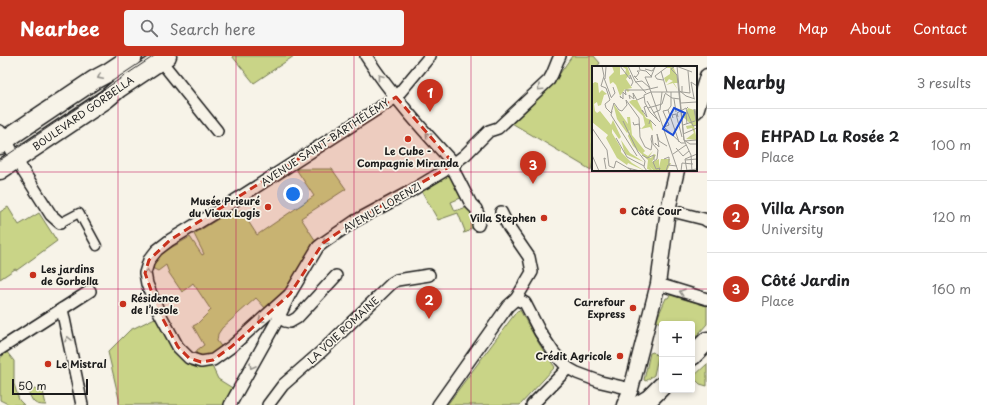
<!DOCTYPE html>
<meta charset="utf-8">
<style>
body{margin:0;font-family:"Playpen Sans",sans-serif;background:#f6f6f6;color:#202124}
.controls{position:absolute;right:12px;bottom:12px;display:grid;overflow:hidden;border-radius:4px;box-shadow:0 2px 6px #0003}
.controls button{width:36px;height:36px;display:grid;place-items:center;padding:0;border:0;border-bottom:1px solid #e0e0e0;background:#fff;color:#202124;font:20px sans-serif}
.scale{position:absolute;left:12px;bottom:10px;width:76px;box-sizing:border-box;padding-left:4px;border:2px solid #1c1c1c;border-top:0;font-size:11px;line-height:14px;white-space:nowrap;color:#1c1c1c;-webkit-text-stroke:3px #f7f3e8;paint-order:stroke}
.you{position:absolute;left:293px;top:138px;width:14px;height:14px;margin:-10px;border:3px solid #fff;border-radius:50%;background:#1a73e8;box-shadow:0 0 0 6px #1a73e833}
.badge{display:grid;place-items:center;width:26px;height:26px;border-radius:50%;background:#c8321e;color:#fff;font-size:13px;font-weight:700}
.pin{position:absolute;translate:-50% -33px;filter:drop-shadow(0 1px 2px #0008)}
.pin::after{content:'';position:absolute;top:21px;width:14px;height:12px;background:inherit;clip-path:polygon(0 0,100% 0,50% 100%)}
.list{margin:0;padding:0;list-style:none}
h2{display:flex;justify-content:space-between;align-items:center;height:52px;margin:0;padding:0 16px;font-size:17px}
h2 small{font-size:13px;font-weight:400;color:#757577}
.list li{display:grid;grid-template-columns:26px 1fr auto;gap:12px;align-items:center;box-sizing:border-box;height:72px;padding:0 16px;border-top:1px solid #e0e0e0}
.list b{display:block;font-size:15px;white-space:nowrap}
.list p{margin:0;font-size:13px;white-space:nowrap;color:#757577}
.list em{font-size:13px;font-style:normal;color:#757577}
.icon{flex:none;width:22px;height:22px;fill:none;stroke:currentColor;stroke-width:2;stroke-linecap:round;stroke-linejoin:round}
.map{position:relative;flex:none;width:707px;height:349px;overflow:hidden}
header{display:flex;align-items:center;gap:24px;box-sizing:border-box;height:56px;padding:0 20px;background:#c8321e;color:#fff}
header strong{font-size:19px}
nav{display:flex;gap:22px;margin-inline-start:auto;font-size:14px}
.search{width:280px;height:36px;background:#f6f6f6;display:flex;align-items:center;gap:10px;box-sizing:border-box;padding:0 14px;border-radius:4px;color:#757577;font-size:15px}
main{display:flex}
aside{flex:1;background:#fff}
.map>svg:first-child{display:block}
.green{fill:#c9d487;stroke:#727852;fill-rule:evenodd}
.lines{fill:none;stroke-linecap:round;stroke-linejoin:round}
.pedestrian-casing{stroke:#1c1c1c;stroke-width:11}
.minor-casing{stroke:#1c1c1c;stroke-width:14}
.tertiary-casing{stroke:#1c1c1c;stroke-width:17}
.primary-casing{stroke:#1c1c1c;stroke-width:21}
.pedestrian{stroke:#f7f3e8;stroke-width:8}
.minor{stroke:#f7f3e8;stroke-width:11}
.tertiary{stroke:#f7f3e8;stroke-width:14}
.primary{stroke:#f7f3e8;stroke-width:18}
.tram{stroke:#1c1c1c;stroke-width:1}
.oneway{stroke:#94928c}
.marked{fill:#c8321e;fill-opacity:0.2;stroke:#c8321e;stroke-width:3;stroke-dasharray:8 5;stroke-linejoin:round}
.grid{fill:none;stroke:#c2185b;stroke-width:1;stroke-opacity:0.55}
.poi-dot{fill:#c8321e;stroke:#f7f3e8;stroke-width:1.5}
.labels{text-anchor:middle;stroke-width:3.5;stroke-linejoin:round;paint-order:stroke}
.street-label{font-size:10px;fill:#1c1c1c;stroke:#f7f3e8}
.poi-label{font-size:10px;font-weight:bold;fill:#1c1c1c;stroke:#f7f3e8;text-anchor:end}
.inset-road{fill:none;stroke:#9f9d96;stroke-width:1}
.view{fill:#1d4ed8;fill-opacity:0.15;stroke:#1d4ed8;stroke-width:2}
.inset-edge{fill:none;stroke:#1c1c1c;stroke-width:2}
</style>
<header>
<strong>Nearbee</strong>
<div class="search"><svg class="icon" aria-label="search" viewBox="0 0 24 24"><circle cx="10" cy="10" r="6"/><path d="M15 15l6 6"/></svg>Search here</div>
<nav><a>Home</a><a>Map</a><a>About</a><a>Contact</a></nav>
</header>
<main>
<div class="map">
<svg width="707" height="349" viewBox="0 0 707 349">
<rect width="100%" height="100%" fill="#f7f3e8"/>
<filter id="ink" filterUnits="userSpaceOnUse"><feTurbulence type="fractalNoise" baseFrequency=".025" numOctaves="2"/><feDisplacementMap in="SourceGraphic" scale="8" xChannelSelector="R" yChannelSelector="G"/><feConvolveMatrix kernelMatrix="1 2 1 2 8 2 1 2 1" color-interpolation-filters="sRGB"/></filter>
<g filter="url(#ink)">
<!-- green -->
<g class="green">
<path d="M232,0H294L254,27Z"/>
<path d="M572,0H594L600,7L597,11H593V104L591,114L510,66L554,26Z"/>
<path d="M296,113H332L346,133L301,162L317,187L290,232L267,254L256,242L222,272L218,278L217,285L223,293L210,301L196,298L197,294L204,289L193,270L197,268L211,254L193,227L182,236L169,217L166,209L158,215L150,211L160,198L190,181L202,199L204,198L194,178L231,155L236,156L241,154L257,179L314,140Z"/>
<path d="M452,117L474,154L476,168L467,176L463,177L465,175L458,157L438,164L421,134L447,118ZM463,141L467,151L455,155L451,146Z"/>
<path d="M8,151L19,169L39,157L57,185L17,214L15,213L0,223V156Z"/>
<path d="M670,239L707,250V268L693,284L692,268H663L656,265L666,242H668Z"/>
<path d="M520,254C531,274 541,293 555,311L520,349H447L517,255Z"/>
<path d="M159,260L180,302L190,305L211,308L218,323L234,333L225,349H119V343L108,296L130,274Z"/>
<path d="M6,295L14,305V328L19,344L24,349H10L0,344V303Z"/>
<path d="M653,296L658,301L654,319L646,325L644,324L650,297Z"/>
<path d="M707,308V330L700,328L693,321Z"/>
<path d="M42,331L46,349C33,349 33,346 28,335Z"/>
</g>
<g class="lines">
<!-- pedestrian casing -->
<g class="pedestrian-casing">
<path id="pedestrian" d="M60,167L79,157L97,190"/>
</g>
<!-- minor casing -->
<g class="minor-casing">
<g id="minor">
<path d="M366,0C391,39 423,74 454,108"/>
<path d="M160,4L217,75"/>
<path d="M0,75L6,84L23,115L51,159L60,167"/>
<path d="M454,108V115L471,148L476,153L480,163L478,169"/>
<path d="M668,154L704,163L707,165"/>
<path d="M501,156L509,172L529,201L532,216L516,243"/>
<path d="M658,228L707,243"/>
<path d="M290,238L231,291L213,304L201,306L189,302L178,291L158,254L147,228L145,217L149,204L157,194L170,184L234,145L396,41L430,0"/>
<path d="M62,253L82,349"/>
<path d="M279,261L285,265L290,266L297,262L336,220"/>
<path d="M0,293L90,235"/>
<path d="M230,349L279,261L290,238L318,191L323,187L355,165L409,136L444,115L465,99L489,75L498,72L549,24C555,15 555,9 560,0"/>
<path d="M268,349L283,329L322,295L392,227L397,224L429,219"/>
<path d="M438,349L508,250L516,243L525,247L540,276L554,297L568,312L577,317L601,326L631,333"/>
<path d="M532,349L568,312"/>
</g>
</g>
<!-- tertiary casing -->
<g class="tertiary-casing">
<g id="tertiary">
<path d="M696,55L707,20"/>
<path d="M624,349L631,333L658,228L668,154L677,114"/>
</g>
</g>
<!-- primary casing -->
<g class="primary-casing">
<g id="primary">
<path d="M0,89L12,79L94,24L109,16L133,0"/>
<path d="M0,114L106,43L119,32L167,0"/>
<path d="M692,300L707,285"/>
<path d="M639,349L649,343L662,330"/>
</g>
</g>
<!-- pedestrian -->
<use href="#pedestrian" class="pedestrian"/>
<!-- minor -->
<use href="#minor" class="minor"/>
<!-- tertiary -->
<use href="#tertiary" class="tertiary"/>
<!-- primary -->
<use href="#primary" class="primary"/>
<!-- tram -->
<path class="tram" d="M0,104L154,0"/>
</g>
<!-- one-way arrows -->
<defs><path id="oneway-chevron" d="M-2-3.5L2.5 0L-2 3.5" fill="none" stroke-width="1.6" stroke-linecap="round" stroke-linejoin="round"/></defs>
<g class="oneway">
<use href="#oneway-chevron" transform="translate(100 21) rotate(153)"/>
<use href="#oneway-chevron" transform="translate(380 21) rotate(-128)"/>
<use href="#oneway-chevron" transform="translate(540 32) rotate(137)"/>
<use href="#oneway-chevron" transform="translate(428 79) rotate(-131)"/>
<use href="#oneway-chevron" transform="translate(325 186) rotate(142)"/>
<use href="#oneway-chevron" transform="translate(147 216) rotate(-84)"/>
<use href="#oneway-chevron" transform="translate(682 236) rotate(-162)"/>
<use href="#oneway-chevron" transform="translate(261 264) rotate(138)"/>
<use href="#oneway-chevron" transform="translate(68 283) rotate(-102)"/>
<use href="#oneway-chevron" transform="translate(252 310) rotate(119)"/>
</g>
</g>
<!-- marked area -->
<path class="marked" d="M396,41L454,108L355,165L323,187L290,238L231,291L213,304L201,306L189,302L178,291L158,254L145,217L149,204L170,184Z"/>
<!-- grid -->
<path class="grid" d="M118,0V349M236,0V349M354,0V349M471,0V349M589,0V349M0,116H707M0,233H707"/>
<!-- markers -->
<g class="poi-dot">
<circle cx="408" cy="83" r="4"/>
<circle cx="268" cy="151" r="4"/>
<circle cx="623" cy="155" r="4"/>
<circle cx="544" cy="162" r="4"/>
<circle cx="33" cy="219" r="4"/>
<circle cx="123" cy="248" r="4"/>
<circle cx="633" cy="252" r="4"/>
<circle cx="620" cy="300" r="4"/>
<circle cx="48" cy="308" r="4"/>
</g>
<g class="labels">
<!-- street labels -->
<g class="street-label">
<text transform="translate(83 57) rotate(-35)" y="4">BOULEVARD GORBELLA</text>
<text transform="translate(325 86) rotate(-33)" y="4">AVENUE SAINT-BARTHÉLÉMY</text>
<text transform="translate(382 151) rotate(-30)" y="4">AVENUE LORENZI</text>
<text transform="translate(343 274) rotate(-43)" y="4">LA VOIE ROMAINE</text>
</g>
<!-- poi labels -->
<g class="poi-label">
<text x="408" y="99" text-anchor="middle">Le Cube -<tspan x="408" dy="12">Compagnie Miranda</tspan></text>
<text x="260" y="149">Musée Prieuré<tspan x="260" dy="12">du Vieux Logis</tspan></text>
<text x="631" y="159" text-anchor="start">Côté Cour</text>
<text x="536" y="166">Villa Stephen</text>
<text x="41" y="217" text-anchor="start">Les jardins<tspan x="41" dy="12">de Gorbella</tspan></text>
<text x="131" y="246" text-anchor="start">Résidence<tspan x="131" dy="12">de l’Issole</tspan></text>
<text x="625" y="250">Carrefour<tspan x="625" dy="12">Express</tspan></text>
<text x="612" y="304">Crédit Agricole</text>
<text x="56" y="312" text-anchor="start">Le Mistral</text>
</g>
</g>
<!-- overview -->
<g transform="translate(592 10)">
<rect width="105" height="105" fill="#f7f3e8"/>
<path d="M20,0H28V9L33,8L34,3L29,0H35L38,8L34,13L40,22L35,23L38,24L36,26L33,23L28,30L24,19L21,16L18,18L17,11L22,6ZM76,0L81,1L85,9L75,12L85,9L86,17H82L86,24L81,17L74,19L81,15L77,13L74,17L72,12L78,8V2H74ZM3,16L6,17L7,27L10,24L15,28L12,29L9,39L6,40L5,36L2,38L3,45L5,47L8,45L19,59L21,54L29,71L27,73L20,63V67L29,82V86L40,97L53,105L36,97L35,99L25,92L14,72L16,69L0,56V18ZM40,34H45L54,52L59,54L61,65L58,61L49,63L53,59L51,50L37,36ZM21,37L36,58L35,51H38L40,69L53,85L51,87L56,90L61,85L57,91L59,92L62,88L64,89L60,96L67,93V101L69,93H78L77,97H79L75,105H62L57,100L61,105L55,103L56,94L41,80L36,70L38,64L35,67L25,53ZM96,42L105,45V58L102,60L105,74L94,73L102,67L100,62L95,63L94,60L100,59L91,51ZM29,74L38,87L52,96L33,88Z" fill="#c9d487"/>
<path class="inset-road" d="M10,0L12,10L9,20L14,22L18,34L13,38L14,42L19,47L22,37L27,44L30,45L35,39L34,34L47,52L48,71L53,81L59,84L60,78L59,73L60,69L61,78L66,84L65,93L61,96M28,0L38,13V9L41,16L39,20M36,0L43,15L54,27M47,0L48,4L54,5L60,11H53L58,22M84,0L100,6M85,0L92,74L98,78H105M82,1L79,3L85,9L92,74L99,89L100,105M53,3L60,5L63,1L59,11M69,5L75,26M12,12L19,31M13,13L14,1M46,14L42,10L44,11L47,7L45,5H48M71,14L65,13L63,10L75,1M43,16L50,15L57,21L59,26L52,29L53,37L58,46L68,56M90,20V26L98,27L96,5M53,24L66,21M88,25L94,30L103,33M73,27L80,32L88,33M19,32L23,27L21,21M29,32L28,30L31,33V26L34,29L33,24H53M102,32L99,16L105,20M38,33L37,29L42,33L41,27L45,34L52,31M82,33L84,46M55,35L66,54M89,37L104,36M96,41L94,43L101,60L105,59L102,43M56,42L70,38L73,28M103,43L104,55M76,44L87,76M76,44L79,40V26M20,45L19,49L45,90M51,46L50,44L55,51L52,41L55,40M61,47L68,44L70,26M86,51L85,47L94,42M81,52L80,49L84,48L90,71M31,55L46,86L53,95L52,101L55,105M41,56L42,59L47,58L48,63M57,58L58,54L64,60M95,58L94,48L96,47M91,59L103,55M72,61L89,77H93M72,61L77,59L71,45L76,44M0,62L15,84L17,100L22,102L24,95L41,105M91,68L105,62M24,72L35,91L52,100M92,75L105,74M64,79L63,77L67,81L65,68L67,75L75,80M84,82L91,90L97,85M81,88L94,79M0,89L7,105M50,89L55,92L62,89V94M14,93L12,92L14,103M72,93L77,91V99M93,94L105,93M61,96L64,103L68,102L67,105M36,102L48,105M74,105L76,99L85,100M86,105L59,26H90M89,105L90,97L101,98M89,105L105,103M95,105L93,93L105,88"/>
<path class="view" d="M82,42L93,47L81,69L71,63Z"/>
<rect width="105" height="105" class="inset-edge"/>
</g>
</svg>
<div class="controls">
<button>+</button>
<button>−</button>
</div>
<div class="scale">50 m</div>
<div class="you"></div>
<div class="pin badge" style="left:430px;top:56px">1</div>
<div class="pin badge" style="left:429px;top:263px">2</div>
<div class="pin badge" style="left:533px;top:128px">3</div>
</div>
<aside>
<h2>Nearby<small>3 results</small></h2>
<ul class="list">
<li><span class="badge">1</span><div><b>EHPAD La Rosée 2</b><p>Place</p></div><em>100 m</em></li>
<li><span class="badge">2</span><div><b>Villa Arson</b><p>University</p></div><em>120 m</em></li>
<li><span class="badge">3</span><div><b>Côté Jardin</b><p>Place</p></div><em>160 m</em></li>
</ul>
</aside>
</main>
